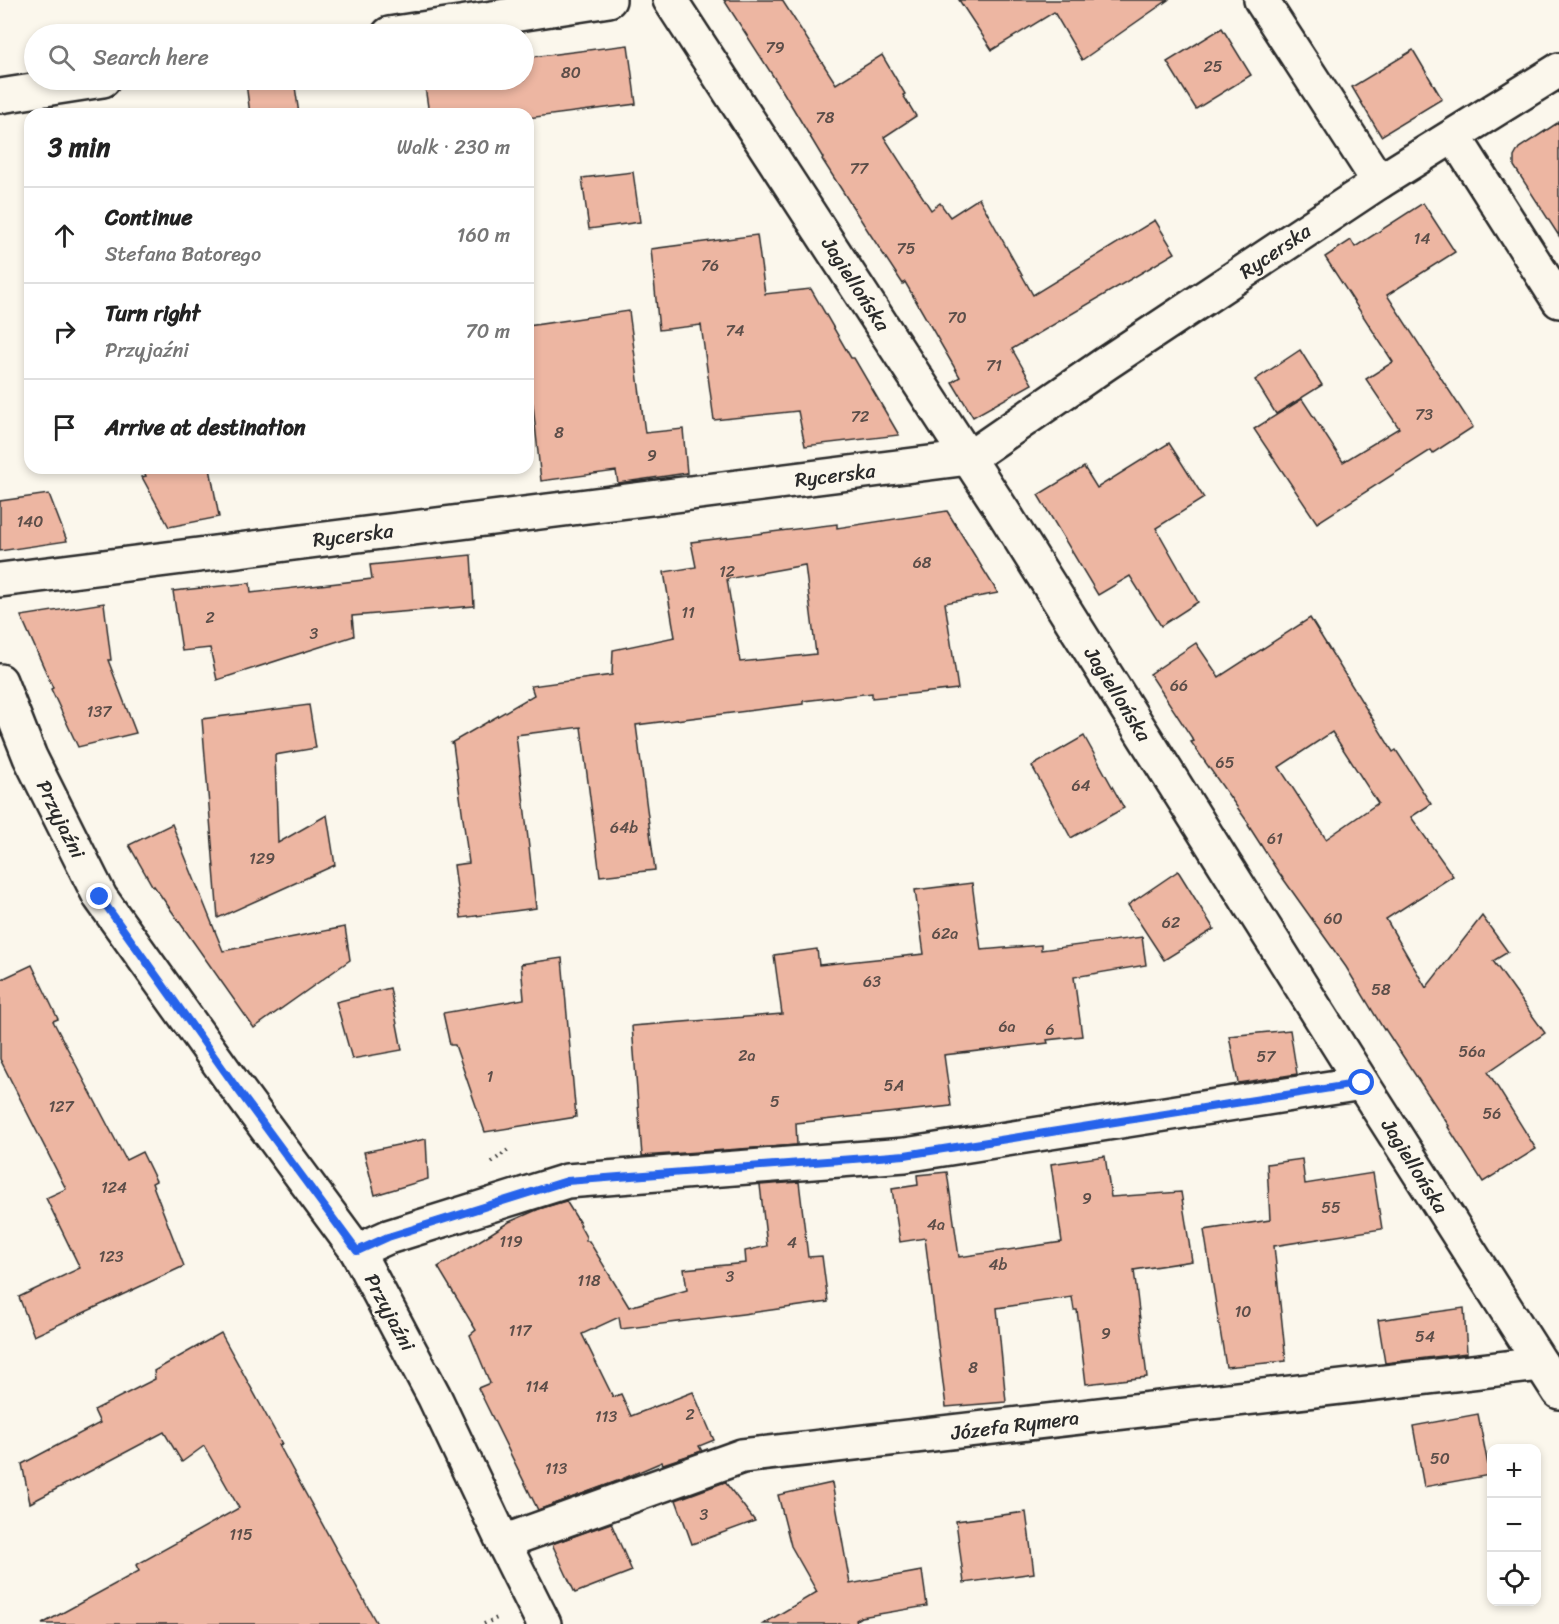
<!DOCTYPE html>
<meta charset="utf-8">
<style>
body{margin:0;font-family:Sriracha,sans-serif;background:#f6f6f6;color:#222}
.controls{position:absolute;right:18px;bottom:18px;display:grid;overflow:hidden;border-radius:12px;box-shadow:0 3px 9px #0003}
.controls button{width:54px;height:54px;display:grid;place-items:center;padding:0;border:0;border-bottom:2px solid #e0e0e0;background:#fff;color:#222;font:30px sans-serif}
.stop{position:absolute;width:18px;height:18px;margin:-14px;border:4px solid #2563eb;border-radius:50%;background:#fff}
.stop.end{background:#2563eb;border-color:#fff;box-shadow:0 2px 6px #0008}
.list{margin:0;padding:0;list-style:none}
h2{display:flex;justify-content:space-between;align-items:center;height:78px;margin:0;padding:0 24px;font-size:26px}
h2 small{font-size:20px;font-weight:400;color:#767676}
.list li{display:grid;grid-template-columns:39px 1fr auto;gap:18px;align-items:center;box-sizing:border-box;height:96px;padding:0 24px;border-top:2px solid #e0e0e0}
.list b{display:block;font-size:22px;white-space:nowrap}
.list p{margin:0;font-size:20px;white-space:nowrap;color:#767676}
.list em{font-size:20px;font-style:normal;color:#767676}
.icon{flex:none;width:33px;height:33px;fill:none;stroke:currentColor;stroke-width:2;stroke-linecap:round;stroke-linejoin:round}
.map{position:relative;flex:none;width:1559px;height:1624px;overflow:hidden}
.search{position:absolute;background:#fff;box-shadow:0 3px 9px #0003;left:24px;top:24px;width:510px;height:66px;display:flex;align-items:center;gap:15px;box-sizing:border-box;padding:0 21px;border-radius:33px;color:#767676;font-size:22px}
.panel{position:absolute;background:#fff;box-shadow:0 3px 9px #0003;left:24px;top:108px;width:510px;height:366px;border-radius:18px}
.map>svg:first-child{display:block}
.building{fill:#edb6a2;stroke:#2b2b2b;stroke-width:1.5;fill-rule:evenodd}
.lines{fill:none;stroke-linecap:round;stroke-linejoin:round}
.minor-casing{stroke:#2b2b2b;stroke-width:38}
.tertiary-casing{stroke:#2b2b2b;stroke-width:38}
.path{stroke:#2b2b2b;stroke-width:4;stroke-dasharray:1.5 4.5;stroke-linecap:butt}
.minor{stroke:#fbf7ec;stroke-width:33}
.tertiary{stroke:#fbf7ec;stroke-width:33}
.route{stroke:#2563eb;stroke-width:8}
.labels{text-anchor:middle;stroke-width:4.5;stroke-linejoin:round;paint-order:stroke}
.number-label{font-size:16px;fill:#5c4e49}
.street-label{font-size:20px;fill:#2b2b2b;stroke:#fbf7ec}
</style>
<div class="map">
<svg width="1559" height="1624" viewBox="0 0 1559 1624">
<rect width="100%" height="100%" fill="#fbf7ec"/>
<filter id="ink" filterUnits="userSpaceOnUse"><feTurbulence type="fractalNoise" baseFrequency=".0167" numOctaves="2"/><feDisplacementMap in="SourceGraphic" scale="12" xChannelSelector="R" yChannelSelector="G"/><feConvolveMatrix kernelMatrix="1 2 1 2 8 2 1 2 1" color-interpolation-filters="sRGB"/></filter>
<g filter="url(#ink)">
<!-- building -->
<g class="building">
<path d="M724,0H782L836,84L882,55L905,94L903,95L916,116L884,137L931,210L940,203L950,217L979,198L1033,295L1155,220L1175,253L1012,349L1032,384L973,417L952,382L960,377L905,282L903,284L870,234L822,159L823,158L782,90Z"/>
<path d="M959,0H1168L1082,60L1054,12L992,50Z"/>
<path d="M1222,28L1251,75L1196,109L1167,62Z"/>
<path d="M628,45L636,104L528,118V114H429L424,80H524V58Z"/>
<path d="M1413,50L1442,99L1381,136L1352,87Z"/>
<path d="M278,80H294L299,114H250L246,83Z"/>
<path d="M1559,122V236L1514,166V157L1519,148Z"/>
<path d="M633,172L640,222L589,229L582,178Z"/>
<path d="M1423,203L1455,252L1387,295L1473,427L1433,453L1431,450L1317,523L1254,429L1302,399L1343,462L1399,428L1366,379L1393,362L1325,257L1351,240L1355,247Z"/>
<path d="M757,235L765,294L811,289L851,358H854L899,435L805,446L798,411L714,420L701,325L659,330L651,249Z"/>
<path d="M629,311L645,433L683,429L687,473L618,483L616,471L541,481L533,405L528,383V326Z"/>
<path d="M1300,350L1322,385L1276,414L1255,380Z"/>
<path d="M1169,443L1204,498L1156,528L1198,602L1161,626L1130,576L1098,595L1038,495L1084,467L1097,488Z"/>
<path d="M142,468H210L219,517L169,527L142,477L146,476Z"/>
<path d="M49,494L67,541L0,551V501Z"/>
<path d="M947,511L998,593L945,603L958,689L872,698V693L803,701V704L636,725L655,870L600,876L581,727L516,735L536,908L461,918L454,865L469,863L453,744L451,743L534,695L531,686L612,675L613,650L675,637L664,572L696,567L691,542L837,524V528ZM805,565L816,654L740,662L727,579Z"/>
<path d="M471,555L474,606L352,616L354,636L217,680L210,648L182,651L173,591L250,583L251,593L372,579L370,565Z"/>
<path d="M104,603L111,660H108L136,733L78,747L51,689L53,688L21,616Z"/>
<path d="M1310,618L1393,752L1396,750L1431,804L1411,817L1453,876L1386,919L1426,988L1482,916L1508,952L1493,961L1545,1033L1488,1072L1536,1149L1483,1182L1448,1127L1449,1126L1385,1029L1384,1030L1346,967L1277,870L1248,825L1249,824L1191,742L1194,741L1150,674L1196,643L1219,677ZM1332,732L1378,803L1326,839L1279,767Z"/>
<path d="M309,705L316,748L275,755L278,843L327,815L335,865L218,918L202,719Z"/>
<path d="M1084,736L1124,808L1071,838L1032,766Z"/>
<path d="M172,824L223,951L345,927L350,960L254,1028L154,886L153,887L129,845Z"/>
<path d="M1178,871L1214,929L1164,960L1128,905Z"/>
<path d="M972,883L981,950L1041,945V950L1142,937L1146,965L1074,977L1082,1036L1047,1040L1048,1043L944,1055L951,1106L796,1123L797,1145L642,1156L632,1026L782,1014L774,955L817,949L819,965L924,954L915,890Z"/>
<path d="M562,958L576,1117L485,1132L455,1045H450L443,1013L524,999L521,964Z"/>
<path d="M32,965L58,1019L53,1021L126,1160L142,1152L156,1181L152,1183L184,1266L34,1336L19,1297L80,1268L46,1198L66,1189L0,1059V980Z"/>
<path d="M390,988L402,1050L352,1059L336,1002Z"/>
<path d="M1290,1030L1297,1074L1238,1083L1229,1036Z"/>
<path d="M426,1139L428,1179L375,1195L364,1152Z"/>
<path d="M1105,1156L1111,1197L1181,1192L1192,1261L1134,1270L1147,1377L1086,1384L1077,1310H1074L1072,1297L997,1308L1006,1402L946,1407L925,1238L900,1242L892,1189L918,1185L917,1175L947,1172L959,1257L1062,1242L1051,1164Z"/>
<path d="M1302,1159L1305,1184L1373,1173L1382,1229L1274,1246L1286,1361L1226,1367L1204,1230L1270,1220L1267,1164Z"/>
<path d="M799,1182L808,1257L822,1256L828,1302L743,1314L621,1329L619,1317L582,1334L613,1397L621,1394L631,1416L693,1392L714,1440L699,1446L702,1451L663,1464L662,1462L620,1480L538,1510L478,1388L490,1383L470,1335L476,1330L438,1267L509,1222L539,1209L566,1201L581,1225L580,1226L586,1237V1241H589L629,1307L687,1290L684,1269L746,1263L745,1251L767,1246L760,1185Z"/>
<path d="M1464,1308L1467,1353L1385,1363L1378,1320Z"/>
<path d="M221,1333L282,1444L279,1445L377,1624H42L139,1571L136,1565L239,1508L204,1446L182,1462L164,1432L30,1503L22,1464L100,1423L94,1410L155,1379L154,1371Z"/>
<path d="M1478,1414L1490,1475L1424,1487L1413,1426Z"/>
<path d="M725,1482L755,1521L692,1544L676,1500Z"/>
<path d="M832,1483L850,1584L922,1571L927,1606L861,1617L856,1620L857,1624H763L817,1592L791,1546L778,1495Z"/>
<path d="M1026,1512L1034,1573L964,1583L956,1521Z"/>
<path d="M611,1523L632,1571L575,1593L552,1544Z"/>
</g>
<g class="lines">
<!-- minor casing -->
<g class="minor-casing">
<g id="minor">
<path d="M670,0L1004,513L1362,1083L1559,1392"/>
<path d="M1261,0L1379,182"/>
<path d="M389,34L609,0"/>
<path d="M0,96L103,80"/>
<path d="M1454,136L1559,301"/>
<path d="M0,580L969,458L1105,364L1379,182L1559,70"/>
<path d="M357,1251L388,1237L567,1181L905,1155L1362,1083"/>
<path d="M503,1542L742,1456L1541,1364"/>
</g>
</g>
<!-- tertiary casing -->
<g class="tertiary-casing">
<path id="tertiary" d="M0,681L30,757L100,897L233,1083L357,1251L434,1396L503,1542L544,1624"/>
</g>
<!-- path -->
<g class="path">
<path d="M492,1162L508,1150"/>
<path d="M484,1624L497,1618"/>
</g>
<!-- minor -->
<use href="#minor" class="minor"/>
<!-- tertiary -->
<use href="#tertiary" class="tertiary"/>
</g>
</g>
<g class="lines" filter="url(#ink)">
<!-- route -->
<path class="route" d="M100,897L233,1083L357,1251L388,1237L567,1181L905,1155L1362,1083"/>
</g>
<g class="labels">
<!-- number labels -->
<g class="number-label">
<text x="775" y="53">79</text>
<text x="1213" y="72">25</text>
<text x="571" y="78">80</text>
<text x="825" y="123">78</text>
<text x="859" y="174">77</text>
<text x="1422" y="244">14</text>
<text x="906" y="254">75</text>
<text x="710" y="271">76</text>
<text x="957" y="323">70</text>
<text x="735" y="336">74</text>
<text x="994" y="371">71</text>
<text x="1424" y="420">73</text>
<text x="860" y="422">72</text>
<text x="559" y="438">8</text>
<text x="652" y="461">9</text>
<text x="30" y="527">140</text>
<text x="922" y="568">68</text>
<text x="727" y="577">12</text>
<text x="688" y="618">11</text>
<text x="210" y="623">2</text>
<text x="314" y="639">3</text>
<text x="1179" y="691">66</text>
<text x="99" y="717">137</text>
<text x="1225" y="768">65</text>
<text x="1081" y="791">64</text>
<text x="624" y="833">64b</text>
<text x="1275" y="844">61</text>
<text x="262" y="864">129</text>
<text x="1333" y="924">60</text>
<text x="1171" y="928">62</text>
<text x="945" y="939">62a</text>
<text x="872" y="987">63</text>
<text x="1381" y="995">58</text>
<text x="1007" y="1032">6a</text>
<text x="1050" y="1035">6</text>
<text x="1472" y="1057">56a</text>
<text x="747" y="1061">2a</text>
<text x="1266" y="1062">57</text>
<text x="490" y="1082">1</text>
<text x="894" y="1091">5A</text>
<text x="775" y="1107">5</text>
<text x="61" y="1112">127</text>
<text x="1492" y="1119">56</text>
<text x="114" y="1193">124</text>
<text x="1087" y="1204">9</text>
<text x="1331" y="1213">55</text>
<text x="936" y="1230">4a</text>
<text x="511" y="1247">119</text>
<text x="792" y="1248">4</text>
<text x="111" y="1262">123</text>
<text x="998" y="1270">4b</text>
<text x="730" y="1282">3</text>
<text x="589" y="1286">118</text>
<text x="1243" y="1317">10</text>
<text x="520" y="1336">117</text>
<text x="1106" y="1339">9</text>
<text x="1425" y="1342">54</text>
<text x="973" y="1373">8</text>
<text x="537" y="1392">114</text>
<text x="690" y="1420">2</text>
<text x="606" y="1422">113</text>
<text x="1440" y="1464">50</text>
<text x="556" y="1474">113</text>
<text x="704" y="1520">3</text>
<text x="241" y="1540">115</text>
</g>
<!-- street labels -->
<g class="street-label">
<text transform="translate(1275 251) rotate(-34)" y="7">Rycerska</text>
<text transform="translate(856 284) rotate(57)" y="7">Jagiellońska</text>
<text transform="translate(835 475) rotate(-7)" y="7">Rycerska</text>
<text transform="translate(353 535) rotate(-7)" y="7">Rycerska</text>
<text transform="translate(1118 694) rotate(58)" y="7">Jagiellońska</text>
<text transform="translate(61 819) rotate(64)" y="7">Przyjaźni</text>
<text transform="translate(1415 1166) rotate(58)" y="7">Jagiellońska</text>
<text transform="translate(390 1312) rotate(62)" y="7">Przyjaźni</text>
<text transform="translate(1015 1425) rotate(-7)" y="7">Józefa Rymera</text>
</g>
</g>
</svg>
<div class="controls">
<button>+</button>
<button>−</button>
<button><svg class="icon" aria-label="locate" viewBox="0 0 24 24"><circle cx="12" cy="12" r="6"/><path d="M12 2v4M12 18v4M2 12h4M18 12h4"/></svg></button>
</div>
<div class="stop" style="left:1362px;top:1083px"></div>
<div class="stop end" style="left:100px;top:897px"></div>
<div class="search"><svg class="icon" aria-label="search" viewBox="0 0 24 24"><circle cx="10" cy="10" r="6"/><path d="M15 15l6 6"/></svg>Search here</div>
<section class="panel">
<h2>3 min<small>Walk · 230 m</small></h2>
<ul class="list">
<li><svg class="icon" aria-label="ahead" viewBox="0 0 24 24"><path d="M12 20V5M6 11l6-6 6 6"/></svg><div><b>Continue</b><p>Stefana Batorego</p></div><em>160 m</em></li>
<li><svg class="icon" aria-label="right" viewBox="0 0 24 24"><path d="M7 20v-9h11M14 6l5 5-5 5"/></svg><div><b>Turn right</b><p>Przyjaźni</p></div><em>70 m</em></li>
<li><svg class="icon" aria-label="arrive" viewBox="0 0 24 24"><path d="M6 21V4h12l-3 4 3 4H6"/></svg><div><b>Arrive at destination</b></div></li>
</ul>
</section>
</div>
